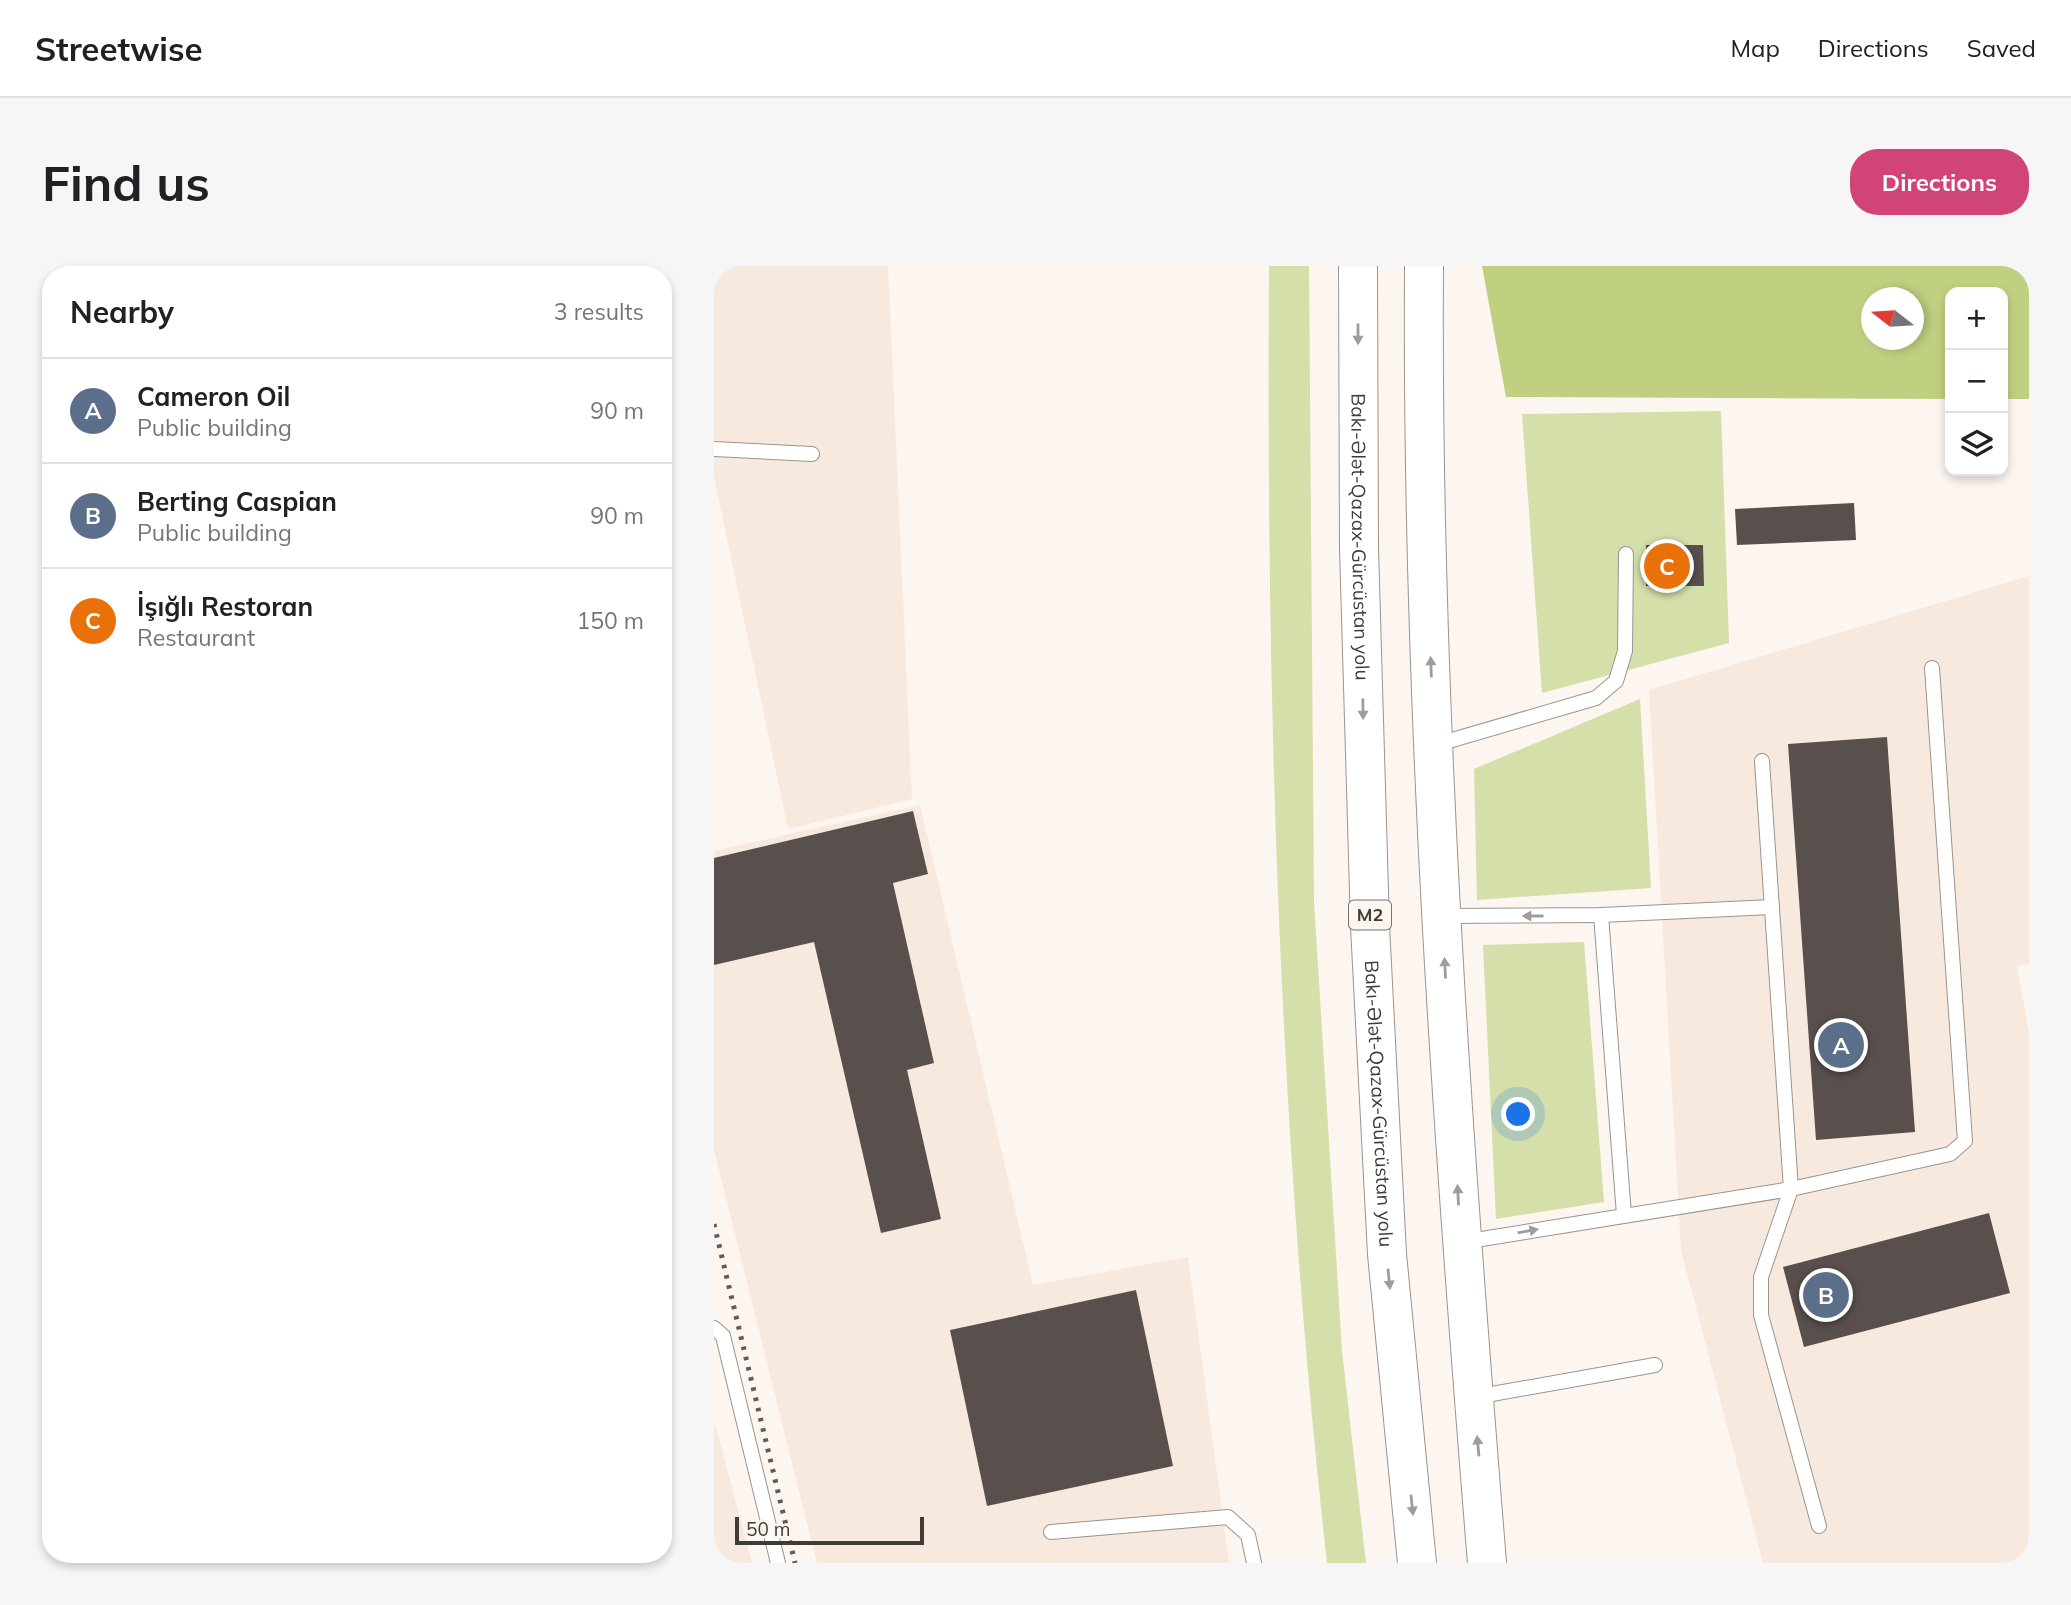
<!DOCTYPE html>
<meta charset="utf-8">
<style>
body{margin:0;font-family:Mulish,sans-serif;background:#f6f6f6;color:#202124}
.controls{position:absolute;right:21px;top:21px;display:grid;overflow:hidden;border-radius:14px;box-shadow:0 4px 10px #0003}
.controls button{width:63px;height:63px;display:grid;place-items:center;padding:0;border:0;border-bottom:2px solid #e0e0e0;background:#fff;color:#202124;font:35px sans-serif}
.compass{position:absolute;left:1147px;top:21px;width:63px;height:63px;border-radius:50%;background:#fff;box-shadow:0 4px 10px #0003;rotate:287deg}
.scale{position:absolute;left:21px;bottom:18px;width:189px;box-sizing:border-box;padding-left:7px;border:4px solid #3e3b39;border-top:0;font-size:19px;line-height:24px;white-space:nowrap;color:#3e3b39;-webkit-text-stroke:5px #fdf5ef;paint-order:stroke}
.you{position:absolute;left:805px;top:849px;width:24px;height:24px;margin:-18px;border:5px solid #fff;border-radius:50%;background:#1a73e8;box-shadow:0 0 0 10px #1a73e833}
.badge{display:grid;place-items:center;width:46px;height:46px;border-radius:50%;background:#d04477;color:#fff;font-size:23px;font-weight:700}
.pin{position:absolute;translate:-50% -50%;border:4px solid #fff;box-shadow:0 2px 7px #0006}
.list{margin:0;padding:0;list-style:none}
h2{display:flex;justify-content:space-between;align-items:center;height:91px;margin:0;padding:0 28px;font-size:30px}
h2 small{font-size:23px;font-weight:400;color:#757577}
.list li{display:grid;grid-template-columns:46px 1fr auto;gap:21px;align-items:center;box-sizing:border-box;height:105px;padding:0 28px;border-top:2px solid #e0e0e0}
.list b{display:block;font-size:26px;white-space:nowrap}
.list p{margin:0;font-size:23px;white-space:nowrap;color:#757577}
.list em{font-size:23px;font-style:normal;color:#757577}
.icon{flex:none;width:38px;height:38px;fill:none;stroke:currentColor;stroke-width:2;stroke-linecap:round;stroke-linejoin:round}
.map{position:relative;flex:none;width:1315px;height:1297px;overflow:hidden;border-radius:28px}
header{display:flex;align-items:center;gap:42px;box-sizing:border-box;height:98px;padding:0 35px;background:#fff;border-bottom:2px solid #e0e0e0}
header strong{font-size:33px}
nav{display:flex;gap:38px;margin-inline-start:auto;font-size:24px}
.intro{display:flex;align-items:center;justify-content:space-between;box-sizing:border-box;height:168px;padding:0 42px}
h1{margin:0;font-size:49px}
.button{padding:18px 32px;border-radius:28px;background:#d04477;color:#fff;font-size:24px;font-weight:700}
main{display:flex;gap:42px;padding:0 42px}
aside{flex:1;background:#fff;border-radius:28px;box-shadow:0 4px 10px #0003}
.map>svg:first-child{display:block}
.built{fill:#f7e9de}
.green{fill:#d4dfaa}
.forest{fill:#c0d081;fill-rule:evenodd}
.building{fill:#59504e}
.lines{fill:none;stroke-linecap:round;stroke-linejoin:round}
.lane-casing{stroke:#9b948e;stroke-width:16}
.highway-casing{stroke:#9b948e;stroke-width:40}
.lane{stroke:#fff;stroke-width:14}
.highway{stroke:#fff;stroke-width:38}
.rail{stroke:#5f5b58;stroke-width:5;stroke-dasharray:3.5 7;stroke-linecap:butt}
.oneway{fill:#9e9d9c}
.labels{text-anchor:middle;stroke-width:7;stroke-linejoin:round;paint-order:stroke}
.shield{fill:#fdf5ef;stroke:#777370;stroke-width:2}
.shield-label{font-size:18px;font-weight:bold;fill:#3e3b39}
.street-label{font-size:19px;fill:#3e3b39;stroke:#fdf5ef}
</style>
<header>
<strong>Streetwise</strong>
<nav><a>Map</a><a>Directions</a><a>Saved</a></nav>
</header>
<div class="intro"><h1>Find us</h1><a class="button">Directions</a></div>
<main>
<aside>
<h2>Nearby<small>3 results</small></h2>
<ul class="list">
<li><span class="badge" style="background:#5c6f8a">A</span><div><b>Cameron Oil</b><p>Public building</p></div><em>90 m</em></li>
<li><span class="badge" style="background:#5c6f8a">B</span><div><b>Berting Caspian</b><p>Public building</p></div><em>90 m</em></li>
<li><span class="badge" style="background:#e8710a">C</span><div><b>İşığlı Restoran</b><p>Restaurant</p></div><em>150 m</em></li>
</ul>
</aside>
<div class="map">
<svg width="1315" height="1297" viewBox="0 0 1315 1297">
<rect width="100%" height="100%" fill="#fdf5ef"/>
<!-- built -->
<g class="built">
<path d="M0,0H174L198,533L74,563L0,211Z"/>
<path d="M1315,310V698L1303,700L1315,767V1297H1049L967,984L935,424Z"/>
<path d="M206,539L319,1019L474,991L515,1297H103L0,884V585Z"/>
<path d="M0,1154L38,1297H0Z"/>
</g>
<!-- green -->
<g class="green">
<path d="M555,0H595L600,636L628,1085L652,1297H613C565,866 552,433 555,0Z"/>
<path d="M1007,145L1015,377L828,427L808,148Z"/>
<path d="M926,433L937,622L763,634L760,503Z"/>
<path d="M870,676L890,936L782,953L769,679Z"/>
</g>
<!-- forest -->
<path class="forest" d="M768,0H1315V133H1289V26H1236V133L792,131ZM1157,32H1199V74H1157Z"/>
<!-- building -->
<g class="building">
<path d="M1140,237L1142,274L1023,279L1021,243Z"/>
<path d="M932,279H989L990,320H932Z"/>
<path d="M1173,471L1201,866L1102,874L1074,478Z"/>
<path d="M199,545L214,608L179,617L220,797L193,804L227,953L167,967L100,676L0,699V592Z"/>
<path d="M1275,947L1296,1027L1090,1081L1069,1001Z"/>
<path d="M422,1024L459,1200L273,1240L236,1064Z"/>
</g>
<g class="lines">
<!-- lane casing -->
<g class="lane-casing">
<g id="lane">
<path d="M0,183L98,188"/>
<path d="M721,479L882,432L902,415L911,385L912,288"/>
<path d="M1048,495L1077,923L1047,1011V1049L1105,1260"/>
<path d="M887,649L910,949"/>
<path d="M730,650L887,649L1058,641"/>
<path d="M749,976L1077,923L1236,888L1251,875L1218,402"/>
<path d="M0,1062L9,1070L64,1297"/>
<path d="M761,1131L941,1099"/>
<path d="M337,1266L514,1251L534,1269L540,1297"/>
</g>
</g>
<!-- highway casing -->
<g class="highway-casing">
<g id="highway">
<path id="s1" d="M644,0L645,282L656,660L673,988L703,1297"/>
<path d="M710,0C707,433 738,866 773,1297"/>
</g>
</g>
<!-- lane -->
<use href="#lane" class="lane"/>
<!-- highway -->
<use href="#highway" class="highway"/>
<!-- rail -->
<path class="rail" d="M0,958L81,1297"/>
</g>
<!-- one-way arrows -->
<defs><path id="oneway-solid" d="M-6-.8H1V-3.2L6.5 0L1 3.2V.8H-6Z" transform="scale(1.75)"/></defs>
<g class="oneway">
<use href="#oneway-solid" transform="translate(644 68) rotate(90)"/>
<use href="#oneway-solid" transform="translate(717 401) rotate(-92)"/>
<use href="#oneway-solid" transform="translate(649 443) rotate(89)"/>
<use href="#oneway-solid" transform="translate(819 650) rotate(180)"/>
<use href="#oneway-solid" transform="translate(731 702) rotate(-93)"/>
<use href="#oneway-solid" transform="translate(744 929) rotate(-93)"/>
<use href="#oneway-solid" transform="translate(814 965) rotate(-10)"/>
<use href="#oneway-solid" transform="translate(675 1013) rotate(84)"/>
<use href="#oneway-solid" transform="translate(764 1180) rotate(-95)"/>
<use href="#oneway-solid" transform="translate(698 1239) rotate(84)"/>
</g>
<g class="labels">
<!-- shield labels -->
<rect class="shield" x="635" y="634.5" width="42" height="29" rx="5"/>
<g class="shield-label">
<text x="656" y="655">M2</text>
</g>
<!-- street labels -->
<g class="street-label">
<text dy="7" stroke="none"><textPath href="#s1" startOffset="271">Bakı-Ələt-Qazax-Gürcüstan yolu</textPath></text>
<text dy="7" stroke="none"><textPath href="#s1" startOffset="838">Bakı-Ələt-Qazax-Gürcüstan yolu</textPath></text>
</g>
</g>
</svg>
<div class="controls">
<button>+</button>
<button>−</button>
<button><svg class="icon" aria-label="layers" viewBox="0 0 24 24"><path d="M12 4l9 5-9 5-9-5zM3 14l9 5 9-5"/></svg></button>
</div>
<svg class="compass" viewBox="-18 -18 36 36"><path d="M0-13l5 13h-10z" fill="#e53935"/><path d="M0 13l5-13h-10z" fill="#757577"/></svg>
<div class="scale">50 m</div>
<div class="you"></div>
<div class="pin badge" style="left:1127px;top:779px;background:#5c6f8a">A</div>
<div class="pin badge" style="left:1112px;top:1029px;background:#5c6f8a">B</div>
<div class="pin badge" style="left:953px;top:300px;background:#e8710a">C</div>
</div>
</main>
